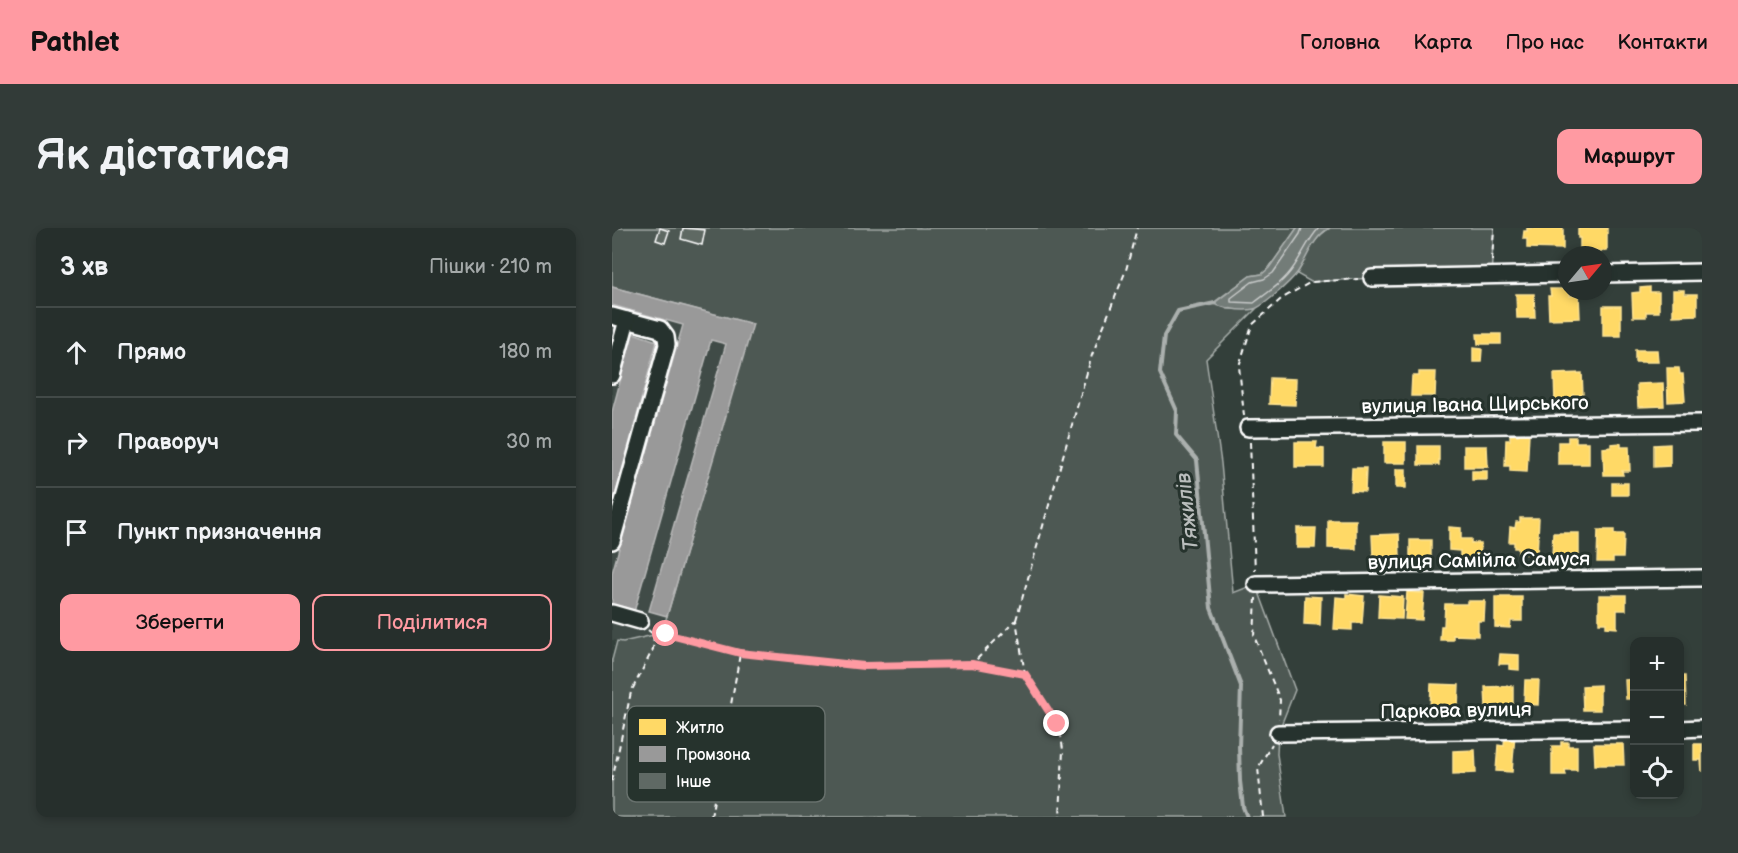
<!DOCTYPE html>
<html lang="uk">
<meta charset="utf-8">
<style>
body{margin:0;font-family:"Balsamiq Sans",sans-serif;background:#323b38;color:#f1f3f6}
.controls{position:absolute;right:18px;bottom:18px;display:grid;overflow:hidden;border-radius:12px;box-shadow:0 3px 9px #0003}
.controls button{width:54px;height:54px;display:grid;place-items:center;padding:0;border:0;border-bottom:2px solid #424a48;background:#262f2c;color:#f1f3f6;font:30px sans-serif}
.compass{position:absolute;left:946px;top:18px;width:54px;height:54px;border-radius:50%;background:#262f2c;box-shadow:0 3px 9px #0003;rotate:61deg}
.stop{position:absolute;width:18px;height:18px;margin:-14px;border:4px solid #ff9aa2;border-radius:50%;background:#fff}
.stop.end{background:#ff9aa2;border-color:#fff;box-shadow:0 2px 6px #0008}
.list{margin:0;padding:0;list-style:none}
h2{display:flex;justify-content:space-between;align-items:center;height:78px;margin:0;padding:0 24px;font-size:26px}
h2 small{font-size:20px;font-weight:400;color:#a4a9a9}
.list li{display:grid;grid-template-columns:39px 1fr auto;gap:18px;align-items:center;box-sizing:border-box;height:90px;padding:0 24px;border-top:2px solid #424a48}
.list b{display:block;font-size:22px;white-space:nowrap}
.list em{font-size:20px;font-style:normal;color:#a4a9a9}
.actions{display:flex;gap:12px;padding:18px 24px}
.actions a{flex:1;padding:14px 0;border:2px solid #ff9aa2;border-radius:12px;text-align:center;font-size:21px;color:#ff9aa2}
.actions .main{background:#ff9aa2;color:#111}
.icon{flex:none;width:33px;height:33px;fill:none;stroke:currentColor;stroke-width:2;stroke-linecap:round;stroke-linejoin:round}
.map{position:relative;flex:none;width:1090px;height:589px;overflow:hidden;border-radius:12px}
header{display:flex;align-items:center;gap:36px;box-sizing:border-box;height:84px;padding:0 30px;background:#ff9aa2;color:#111}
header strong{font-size:28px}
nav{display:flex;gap:33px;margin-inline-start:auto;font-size:21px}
.intro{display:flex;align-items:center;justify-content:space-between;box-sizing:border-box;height:144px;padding:0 36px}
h1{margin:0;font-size:42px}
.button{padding:15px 27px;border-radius:12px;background:#ff9aa2;color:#111;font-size:21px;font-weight:700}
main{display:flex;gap:36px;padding:0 36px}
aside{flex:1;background:#262f2c;border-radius:12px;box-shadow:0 3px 9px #0003}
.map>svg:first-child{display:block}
.built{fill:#404c47}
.green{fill:#4d5853;stroke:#a6aca9;stroke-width:1.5}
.water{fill:#737b78;stroke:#abb0ae;stroke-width:1.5}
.homes{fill:#ffd966;stroke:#ffe494;stroke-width:1.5}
.industry{fill:#999;stroke:#b8b8b8;stroke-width:1.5}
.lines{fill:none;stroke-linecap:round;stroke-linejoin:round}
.shore{stroke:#c7cac9;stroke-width:1.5}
.stream{stroke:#abb0ae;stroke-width:4}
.building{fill:#5f6964;stroke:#fff;stroke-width:1.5}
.minor-casing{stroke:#fff;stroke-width:20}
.path{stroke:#fff;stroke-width:2;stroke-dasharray:6 4.5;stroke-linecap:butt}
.minor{stroke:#26332d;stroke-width:15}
.route{stroke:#ff9aa2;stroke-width:8}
.labels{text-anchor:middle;stroke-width:6;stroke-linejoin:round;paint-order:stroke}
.street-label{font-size:20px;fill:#fff;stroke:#26332d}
.water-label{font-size:21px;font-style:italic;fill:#b9bdbc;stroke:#26332d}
.key{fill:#26332d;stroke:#67706c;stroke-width:1.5}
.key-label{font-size:16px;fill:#fff}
</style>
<header>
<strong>Pathlet</strong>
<nav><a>Головна</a><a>Карта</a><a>Про нас</a><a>Контакти</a></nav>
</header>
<div class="intro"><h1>Як дістатися</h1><a class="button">Маршрут</a></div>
<main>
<aside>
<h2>3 хв<small>Пішки · 210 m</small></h2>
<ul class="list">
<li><svg class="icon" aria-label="ahead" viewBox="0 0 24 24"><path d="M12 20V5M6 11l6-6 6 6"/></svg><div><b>Прямо</b></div><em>180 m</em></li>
<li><svg class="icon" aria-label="right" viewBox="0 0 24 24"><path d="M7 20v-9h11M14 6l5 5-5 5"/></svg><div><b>Праворуч</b></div><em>30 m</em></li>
<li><svg class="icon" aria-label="arrive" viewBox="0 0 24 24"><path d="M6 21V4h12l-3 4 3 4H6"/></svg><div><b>Пункт призначення</b></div></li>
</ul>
<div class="actions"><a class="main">Зберегти</a><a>Поділитися</a></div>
</aside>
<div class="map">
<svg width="1090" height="589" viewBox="0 0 1090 589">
<rect width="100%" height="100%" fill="#333f3a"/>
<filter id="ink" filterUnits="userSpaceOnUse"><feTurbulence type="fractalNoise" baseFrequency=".0167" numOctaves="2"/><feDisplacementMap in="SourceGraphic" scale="12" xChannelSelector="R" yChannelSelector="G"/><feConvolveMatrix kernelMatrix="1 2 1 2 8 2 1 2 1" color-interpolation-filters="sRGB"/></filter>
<g filter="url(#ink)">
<!-- built -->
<path class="built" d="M0,59L141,96L50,405L11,414L0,412Z"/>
<!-- green -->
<g class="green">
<path d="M0,0H685L657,40L650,46L638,48L601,75L616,81H644L594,131L609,235L621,365L644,356L683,462L666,505L665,526L674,589H0V432L5,413L11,414L50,405L140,96L0,59Z"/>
<path d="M718,0H882L879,48L760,50L699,54L685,46C694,30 701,9 718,0Z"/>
</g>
<!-- water -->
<path class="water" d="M685,0H718C700,9 696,30 685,45C679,53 651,79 642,81C629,84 613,80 601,76L638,48L650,46L657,40Z"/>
<!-- homes -->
<g class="homes">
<path d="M915,0H951V21L915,20V11H911L912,3H915Z"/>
<path d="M968,0H995V23H968V10H966V1Z"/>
<path d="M1038,59V64H1047V84H1034V89H1021L1020,65L1028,64V60Z"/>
<path d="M938,61H955V63H958V68L967,67L968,90L937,91L936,68H939Z"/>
<path d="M1061,62H1072V66H1085V87L1061,88Z"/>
<path d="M904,66H922L923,90H905Z"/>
<rect x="991" y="78" width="18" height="30"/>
<path d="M865,106H889V116H866Z"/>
<path d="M861,120L870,121L869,134H861Z"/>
<path d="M1023,122H1045L1046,134H1023Z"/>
<path d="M1055,140H1067L1068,146H1071L1073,173L1056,174Z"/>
<path d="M807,144H824L823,168H799L800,148H807Z"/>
<path d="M970,145L971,167H961V171H955V173L943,174L942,146Z"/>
<path d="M658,150L684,151L683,177L657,176Z"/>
<path d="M1051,155L1052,178L1026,179L1025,156Z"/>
<path d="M906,205H917L915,244L898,243V238H893L894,212H898V207H906Z"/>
<path d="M956,209H964V214H977V236H946V214H956Z"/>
<path d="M683,214H705L704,220L712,221V239H683Z"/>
<rect x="772" y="214" width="22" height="21"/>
<path d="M1009,215V219H1017L1018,243H1010L1011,247H992L991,220L999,219V216Z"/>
<path d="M1058,216V238L1042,239V217Z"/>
<rect x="806" y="218" width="21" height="19"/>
<path d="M852,218H875L876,239H852Z"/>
<path d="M740,240H754L753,264L739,263Z"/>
<rect x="784" y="241" width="10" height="19"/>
<rect x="860" y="243" width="15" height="9"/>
<rect x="1000" y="255" width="16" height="12"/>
<path d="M908,290H927L925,326H906V320H902V314H897L898,299L903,300L904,294H908Z"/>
<path d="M716,292H744V321L716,320Z"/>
<path d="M837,299L849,300V311H859V315H869L868,337H848V323L837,322Z"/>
<path d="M685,300H704L703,320H685Z"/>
<path d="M986,302H1002V306H1012L1011,330H1001V334H985Z"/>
<path d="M941,305H967V327H959V329H940Z"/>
<path d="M787,306L788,328L761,329L760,307Z"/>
<rect x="798" y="312" width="21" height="21"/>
<path d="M795,364L812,365L810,392L793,391Z"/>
<path d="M734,366L752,368L750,395H740V402L722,401L724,369L734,370Z"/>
<path d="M767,367L791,369L790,391L766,390Z"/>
<path d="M987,367H1014V382H1005V400L994,399V395H987Z"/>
<path d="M693,368L709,369L708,397L692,396Z"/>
<path d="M883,369H910V393H899L898,400L883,399Z"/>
<path d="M855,373H873L872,393H866V408L841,407V412H828L829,398H832L833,376H855Z"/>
<path d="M888,426L907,427V442L897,441V436H887Z"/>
<path d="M1068,448H1073L1074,477H1068Z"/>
<path d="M1023,451V471H1014L1013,452Z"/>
<path d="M913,452H927L926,477L912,476Z"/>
<path d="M819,456L847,457L846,479H839V482H818Z"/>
<path d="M988,457V482H971L970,458Z"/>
<path d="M901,458V481H883V478L874,479L873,459Z"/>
<path d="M893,505L903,506L900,544L884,543L886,517L892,518Z"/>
<path d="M949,514H956V518H965V542H953L954,547H940V518H949Z"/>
<path d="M982,516H1011L1012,537H983Z"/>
<path d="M1082,516H1090V544L1089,532H1082Z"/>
<path d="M863,522L864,545L841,546V523Z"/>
</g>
<!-- industry -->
<g class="industry">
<path d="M0,59L141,96L55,388L37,383L114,116L99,112L22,384L0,377V345L71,97L0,77Z"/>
<path d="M21,105L45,113L0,280V184Z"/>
</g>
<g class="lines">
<!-- shore -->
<path class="shore" d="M690,0L688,6L661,45L652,51L640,54L619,70V74L642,75C655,65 672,54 681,40C690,27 696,12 707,0"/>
<!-- stream -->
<path class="stream" d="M603,75L566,83L552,108L548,145L565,183L564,207L585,232L599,380L629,458L627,519L628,553L631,579L635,589"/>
</g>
<!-- building -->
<g class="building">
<path d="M48,0L57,3L53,15L44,12Z"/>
<path d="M71,0L93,2L90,17L69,11Z"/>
</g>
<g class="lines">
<!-- minor casing -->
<g class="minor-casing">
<g id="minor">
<path d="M991,46L1090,44"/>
<path d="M760,50L955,46"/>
<path d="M0,88L48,101L54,109L55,117L0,313"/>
<path d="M0,147L15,92"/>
<path d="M636,200L1090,195"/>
<path d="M644,356L1090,350"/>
<path d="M0,385L28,393"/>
<path d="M1068,501L1090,500"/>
<path d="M666,505L1023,501"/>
</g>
</g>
<!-- path -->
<g class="path">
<path d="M880,33L882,0"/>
<path d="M632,188L627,138L640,97L669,71L699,54L746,51"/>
<path d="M638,214L643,343"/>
<path d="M644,370L642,408L668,472L667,491"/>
<path d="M404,392L480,127L514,42L525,0"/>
<path d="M36,402L42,407L50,405L128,425L252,438L360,436L404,392L413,446L445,496L449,508L451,522L448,589"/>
<path d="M360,436L413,446"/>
<path d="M0,553L19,464L41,421L42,407"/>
<path d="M99,589L128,426"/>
<path d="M651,589L646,540L660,516"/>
</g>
<!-- minor -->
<use href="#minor" class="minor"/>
</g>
</g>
<g class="lines" filter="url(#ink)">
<!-- route -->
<path class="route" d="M54,406L128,425L252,438L360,436L413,446L445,496"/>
</g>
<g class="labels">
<!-- street labels -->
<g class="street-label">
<text transform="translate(863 176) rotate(-1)" y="7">вулиця Івана Щирського</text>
<text transform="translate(867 332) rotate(-1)" y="7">вулиця Самійла Самуся</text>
<text transform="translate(844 482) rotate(-1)" y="7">Паркова вулиця</text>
</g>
<!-- water labels -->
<g class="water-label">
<text transform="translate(575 284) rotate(-96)" y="7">Тяжилів</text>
</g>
</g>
<!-- legend -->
<rect x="15" y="478" width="198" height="96" rx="9" class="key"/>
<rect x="27" y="491" width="27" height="16" fill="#ffd966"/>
<rect x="27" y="518" width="27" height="16" fill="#999"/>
<rect x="27" y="545" width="27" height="16" fill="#5f6964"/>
<g class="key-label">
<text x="64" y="505">Житло</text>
<text x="64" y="532">Промзона</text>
<text x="64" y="559">Інше</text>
</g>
</svg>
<div class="controls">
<button>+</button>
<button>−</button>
<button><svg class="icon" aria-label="locate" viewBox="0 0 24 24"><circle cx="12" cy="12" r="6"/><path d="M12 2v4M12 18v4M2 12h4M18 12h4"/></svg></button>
</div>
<svg class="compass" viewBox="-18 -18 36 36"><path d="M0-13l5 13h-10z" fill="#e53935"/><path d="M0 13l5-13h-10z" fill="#a4a9a9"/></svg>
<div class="stop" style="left:54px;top:406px"></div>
<div class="stop end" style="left:445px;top:496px"></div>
</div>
</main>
